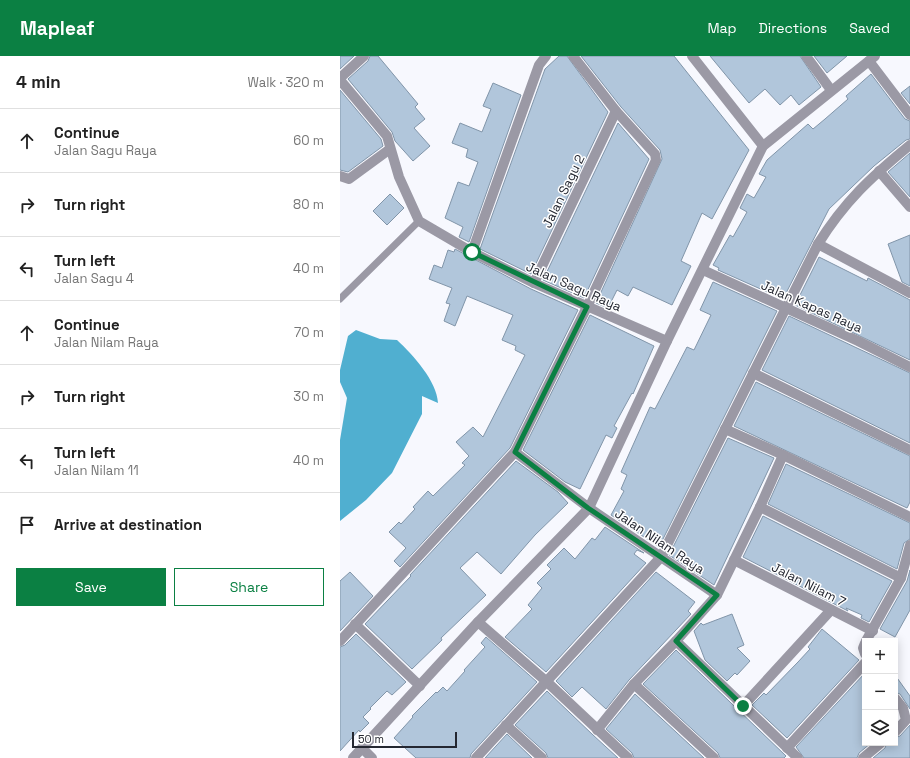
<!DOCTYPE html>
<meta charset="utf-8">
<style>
body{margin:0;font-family:"Space Grotesk",sans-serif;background:#f2f2f2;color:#222}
.controls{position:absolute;right:12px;bottom:12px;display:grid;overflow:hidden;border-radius:0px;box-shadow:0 2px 10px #0003}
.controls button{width:36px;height:36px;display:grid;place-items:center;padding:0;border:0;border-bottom:1px solid #e0e0e0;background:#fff;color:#222;font:20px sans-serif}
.scale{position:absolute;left:12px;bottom:10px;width:105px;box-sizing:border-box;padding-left:4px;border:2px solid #242731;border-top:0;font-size:11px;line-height:14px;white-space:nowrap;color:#242731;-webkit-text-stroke:3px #fff;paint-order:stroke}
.stop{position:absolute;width:12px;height:12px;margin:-9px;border:3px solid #0b8043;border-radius:50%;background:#fff}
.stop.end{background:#0b8043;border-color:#fff;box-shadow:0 1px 4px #0008}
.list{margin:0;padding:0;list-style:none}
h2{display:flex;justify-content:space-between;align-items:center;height:52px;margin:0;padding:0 16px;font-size:17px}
h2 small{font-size:13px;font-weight:400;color:#767676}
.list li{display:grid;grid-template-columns:26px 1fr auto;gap:12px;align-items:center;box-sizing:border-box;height:64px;padding:0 16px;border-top:1px solid #e0e0e0}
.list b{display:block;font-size:15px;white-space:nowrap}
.list p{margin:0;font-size:13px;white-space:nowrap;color:#767676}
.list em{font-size:13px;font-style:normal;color:#767676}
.actions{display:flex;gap:8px;padding:12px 16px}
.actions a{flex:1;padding:9px 0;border:1px solid #0b8043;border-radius:0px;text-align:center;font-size:14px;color:#0b8043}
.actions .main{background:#0b8043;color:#fff}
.icon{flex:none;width:22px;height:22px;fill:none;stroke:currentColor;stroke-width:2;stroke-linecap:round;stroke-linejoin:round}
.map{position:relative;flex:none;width:570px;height:702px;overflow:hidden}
header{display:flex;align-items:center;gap:24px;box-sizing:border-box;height:56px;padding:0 20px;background:#0b8043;color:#fff}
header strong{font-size:19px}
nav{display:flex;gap:22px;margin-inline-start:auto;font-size:14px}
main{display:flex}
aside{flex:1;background:#fff}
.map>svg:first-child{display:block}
.water{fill:#50afd0}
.building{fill:#b1c6db;stroke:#8195a9}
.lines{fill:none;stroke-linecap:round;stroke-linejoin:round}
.service{stroke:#9b99a5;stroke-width:7}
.minor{stroke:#9b99a5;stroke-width:10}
.tertiary{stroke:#9b99a5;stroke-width:10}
.route{stroke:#0b8043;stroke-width:5}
.labels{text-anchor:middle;stroke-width:3;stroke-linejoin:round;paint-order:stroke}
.street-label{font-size:13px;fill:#242731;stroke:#fff}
</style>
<header>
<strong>Mapleaf</strong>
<nav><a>Map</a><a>Directions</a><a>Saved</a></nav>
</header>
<main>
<aside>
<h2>4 min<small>Walk · 320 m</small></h2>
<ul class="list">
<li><svg class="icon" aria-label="ahead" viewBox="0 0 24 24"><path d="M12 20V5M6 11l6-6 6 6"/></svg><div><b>Continue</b><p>Jalan Sagu Raya</p></div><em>60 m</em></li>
<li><svg class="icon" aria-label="right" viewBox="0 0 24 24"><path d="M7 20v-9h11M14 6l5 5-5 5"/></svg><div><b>Turn right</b></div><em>80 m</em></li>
<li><svg class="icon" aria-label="left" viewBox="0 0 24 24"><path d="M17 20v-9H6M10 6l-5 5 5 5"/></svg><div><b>Turn left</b><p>Jalan Sagu 4</p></div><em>40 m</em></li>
<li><svg class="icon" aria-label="ahead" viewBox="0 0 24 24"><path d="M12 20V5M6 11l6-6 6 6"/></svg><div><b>Continue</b><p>Jalan Nilam Raya</p></div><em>70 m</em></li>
<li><svg class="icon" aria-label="right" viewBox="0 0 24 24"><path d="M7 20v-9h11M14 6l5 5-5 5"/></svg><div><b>Turn right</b></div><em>30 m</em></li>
<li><svg class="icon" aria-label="left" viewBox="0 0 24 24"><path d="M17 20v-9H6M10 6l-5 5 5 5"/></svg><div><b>Turn left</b><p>Jalan Nilam 11</p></div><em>40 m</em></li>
<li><svg class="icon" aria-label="arrive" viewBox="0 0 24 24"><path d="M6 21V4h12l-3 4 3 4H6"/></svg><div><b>Arrive at destination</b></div></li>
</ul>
<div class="actions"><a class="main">Save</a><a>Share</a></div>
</aside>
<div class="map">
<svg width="570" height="702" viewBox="0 0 570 702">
<rect width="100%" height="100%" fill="#f7f8fe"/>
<!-- water -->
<path class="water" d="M16,274L40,283L57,284C73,299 97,325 98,347L82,340V358L52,417L26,444L0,465V384L7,342L0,326V314L8,280Z"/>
<!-- building -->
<g class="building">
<path d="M0,0H14L0,13Z"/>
<path d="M30,0H38L78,48L75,51L85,63L74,72L90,90L73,105L55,85L52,76L8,23L28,5Z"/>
<path d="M219,0H227L268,56L191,218L140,193L205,13Z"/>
<path d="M241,0H334L409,94L372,163L362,157L341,205L351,210L332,249L293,231L288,240L277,234L268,252L256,247L322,103L320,94L281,51Z"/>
<path d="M370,0H460L481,31L459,49L451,39L440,49L425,33L409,47Z"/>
<path d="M474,0H507L487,17Z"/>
<path d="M531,18L565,63L570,65V83L566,84L534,110L489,153L443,243L378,214L379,212L373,209L390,179L393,181L407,156L400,152L407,138L414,142L426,121L419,118L427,104L468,68L473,73L485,63L508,43L506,40Z"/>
<path d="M153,27L181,39L129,186L119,181L123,171L105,162L118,126L129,130L138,106L126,101L128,93L112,87L120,67L142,76L151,53L143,50Z"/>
<path d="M570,30V48L561,37Z"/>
<path d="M0,34L41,83L43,90L8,116L0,114Z"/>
<path d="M278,67L309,103L244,242L203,224Z"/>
<path d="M570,97V141L548,116Z"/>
<path d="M50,138L64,152L47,169L33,155Z"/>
<path d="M570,179V230L562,226L548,188Z"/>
<path d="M115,193L191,233L238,254L170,392L60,511L54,505L66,492L49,476L59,466L61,468L75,453L73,451L88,435L93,440L125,409L122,407L129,400L116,386L133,371L143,381L185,299L175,294L176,290L162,284L173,259L127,240L115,270L104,265L110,248L106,247L112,232L89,223L94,209L102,212L108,194L114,196Z"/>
<path d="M479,201L527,225L528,222L570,244V304L455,249Z"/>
<path d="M373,226L437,255L319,491L271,459L284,435L281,433L287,419L281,416L310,351L315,353L347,291L354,294L371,259L360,254Z"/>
<path d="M250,259L314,290L293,338L292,337L274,370L277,372L272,382L266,379L240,433L225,426L183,394Z"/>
<path d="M449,260L570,317V387L422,314Z"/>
<path d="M416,326L570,400V446L567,452L394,370Z"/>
<path d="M388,382L434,402L374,529L329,499Z"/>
<path d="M176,405L218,436L228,447L195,479L161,518L137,496L120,512L146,539L101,582L102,584L72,613L25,568L71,520L70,519Z"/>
<path d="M446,408L570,467V483L564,487L557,513L428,448Z"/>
<path d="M423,460L552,525L529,566L521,562L522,559L506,552L508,555L403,501Z"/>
<path d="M265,471L304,497L297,494L294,498L306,507L206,616L165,581L192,553L188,549L202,532L197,527L211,513L207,509L224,492L235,503L252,482L255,484Z"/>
<path d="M570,514V554L555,581L540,573L567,525Z"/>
<path d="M10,516L33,540L0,575V525Z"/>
<path d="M316,516L355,546L348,555L351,558L289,624L266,653L242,631L232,641L216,625Z"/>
<path d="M392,558L404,589L397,592L410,605L397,619L395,617L387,625L365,604L354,575L361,567L363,569Z"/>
<path d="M482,573L519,604L447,682L412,649L424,637L426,639L458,606L470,593L468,591Z"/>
<path d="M16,578L66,626L52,639L47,635L30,652L31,653L23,661L29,667L20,676L19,674L0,695V591L5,589Z"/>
<path d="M146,581L197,626L131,698L130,702H76L54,682L73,661L72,660L96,636L97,637L103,631L107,635L125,615L124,614L145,591L141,587Z"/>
<path d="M336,594L446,700L444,702H380L378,697L303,628Z"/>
<path d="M525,617V687H531L519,697L517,702H464L456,691Z"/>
<path d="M555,619L570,640V653L560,638L555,636Z"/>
<path d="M207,635L253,679L278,702H208L206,697L175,669Z"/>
<path d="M295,638L364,702H294L292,697L266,673Z"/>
<path d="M570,669V702H533L545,692L547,687H555V682L560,680Z"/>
<path d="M167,678L192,702H145Z"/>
</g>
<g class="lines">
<!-- service -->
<path class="service" d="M0,243L79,165"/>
<!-- minor -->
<g class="minor">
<path d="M466,0L491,34"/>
<path d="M529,5L570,59"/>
<path d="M0,22L24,0"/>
<path d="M0,24L47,80L59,121L79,165L132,196L194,227L327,285"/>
<path d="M539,115L570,151"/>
<path d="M0,120L9,123L50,93"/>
<path d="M478,188L570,237"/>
<path d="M132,196L199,9L206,0"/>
<path d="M363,214L518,285L570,311"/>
<path d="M194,227L276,55"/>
<path d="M413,317L570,394"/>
<path d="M385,373L443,399L570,461"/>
<path d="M175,396L249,452L377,539"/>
<path d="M420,451L561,522"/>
<path d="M394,504L533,575"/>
<path d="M138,566L207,626L288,702"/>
<path d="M15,568L80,630"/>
<path d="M0,585L175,396L247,251L316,104L315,98L276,55L233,0"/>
<path d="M336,585L458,702"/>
<path d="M526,585L561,522L570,489"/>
<path d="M525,587L523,592L525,598"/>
<path d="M294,628L374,702"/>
<path d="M555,642L563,652L566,664L555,676"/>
<path d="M403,650L491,554"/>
<path d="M166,669L202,702"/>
<path d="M257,674L294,628L336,585L377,539L420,451L443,399"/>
<path d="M22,692L32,702"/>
<path d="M447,692L525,607"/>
<path d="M136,702L321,501L478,188C505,145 531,121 570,89"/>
<path d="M523,702L541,687"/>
</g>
<!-- tertiary -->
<g class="tertiary">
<path d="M352,0L423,90"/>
<path d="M13,702L138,566L249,452L327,285L423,90L535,0"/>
</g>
</g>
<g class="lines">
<!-- route -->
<path class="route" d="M132,196L247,251L175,396L248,452L377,539L336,585L403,650"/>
</g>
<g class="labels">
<!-- street labels -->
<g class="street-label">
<text transform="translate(223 135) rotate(-64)" y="5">Jalan Sagu 2</text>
<text transform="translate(234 230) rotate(24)" y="5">Jalan Sagu Raya</text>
<text transform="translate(472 250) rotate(24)" y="5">Jalan Kapas Raya</text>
<text transform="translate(320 485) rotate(34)" y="5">Jalan Nilam Raya</text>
<text transform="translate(469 528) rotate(27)" y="5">Jalan Nilam 7</text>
</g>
</g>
</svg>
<div class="controls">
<button>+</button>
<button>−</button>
<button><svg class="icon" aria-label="layers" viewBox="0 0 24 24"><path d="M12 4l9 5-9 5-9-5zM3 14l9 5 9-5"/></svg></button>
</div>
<div class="scale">50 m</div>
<div class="stop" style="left:132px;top:196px"></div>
<div class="stop end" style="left:403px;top:650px"></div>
</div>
</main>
